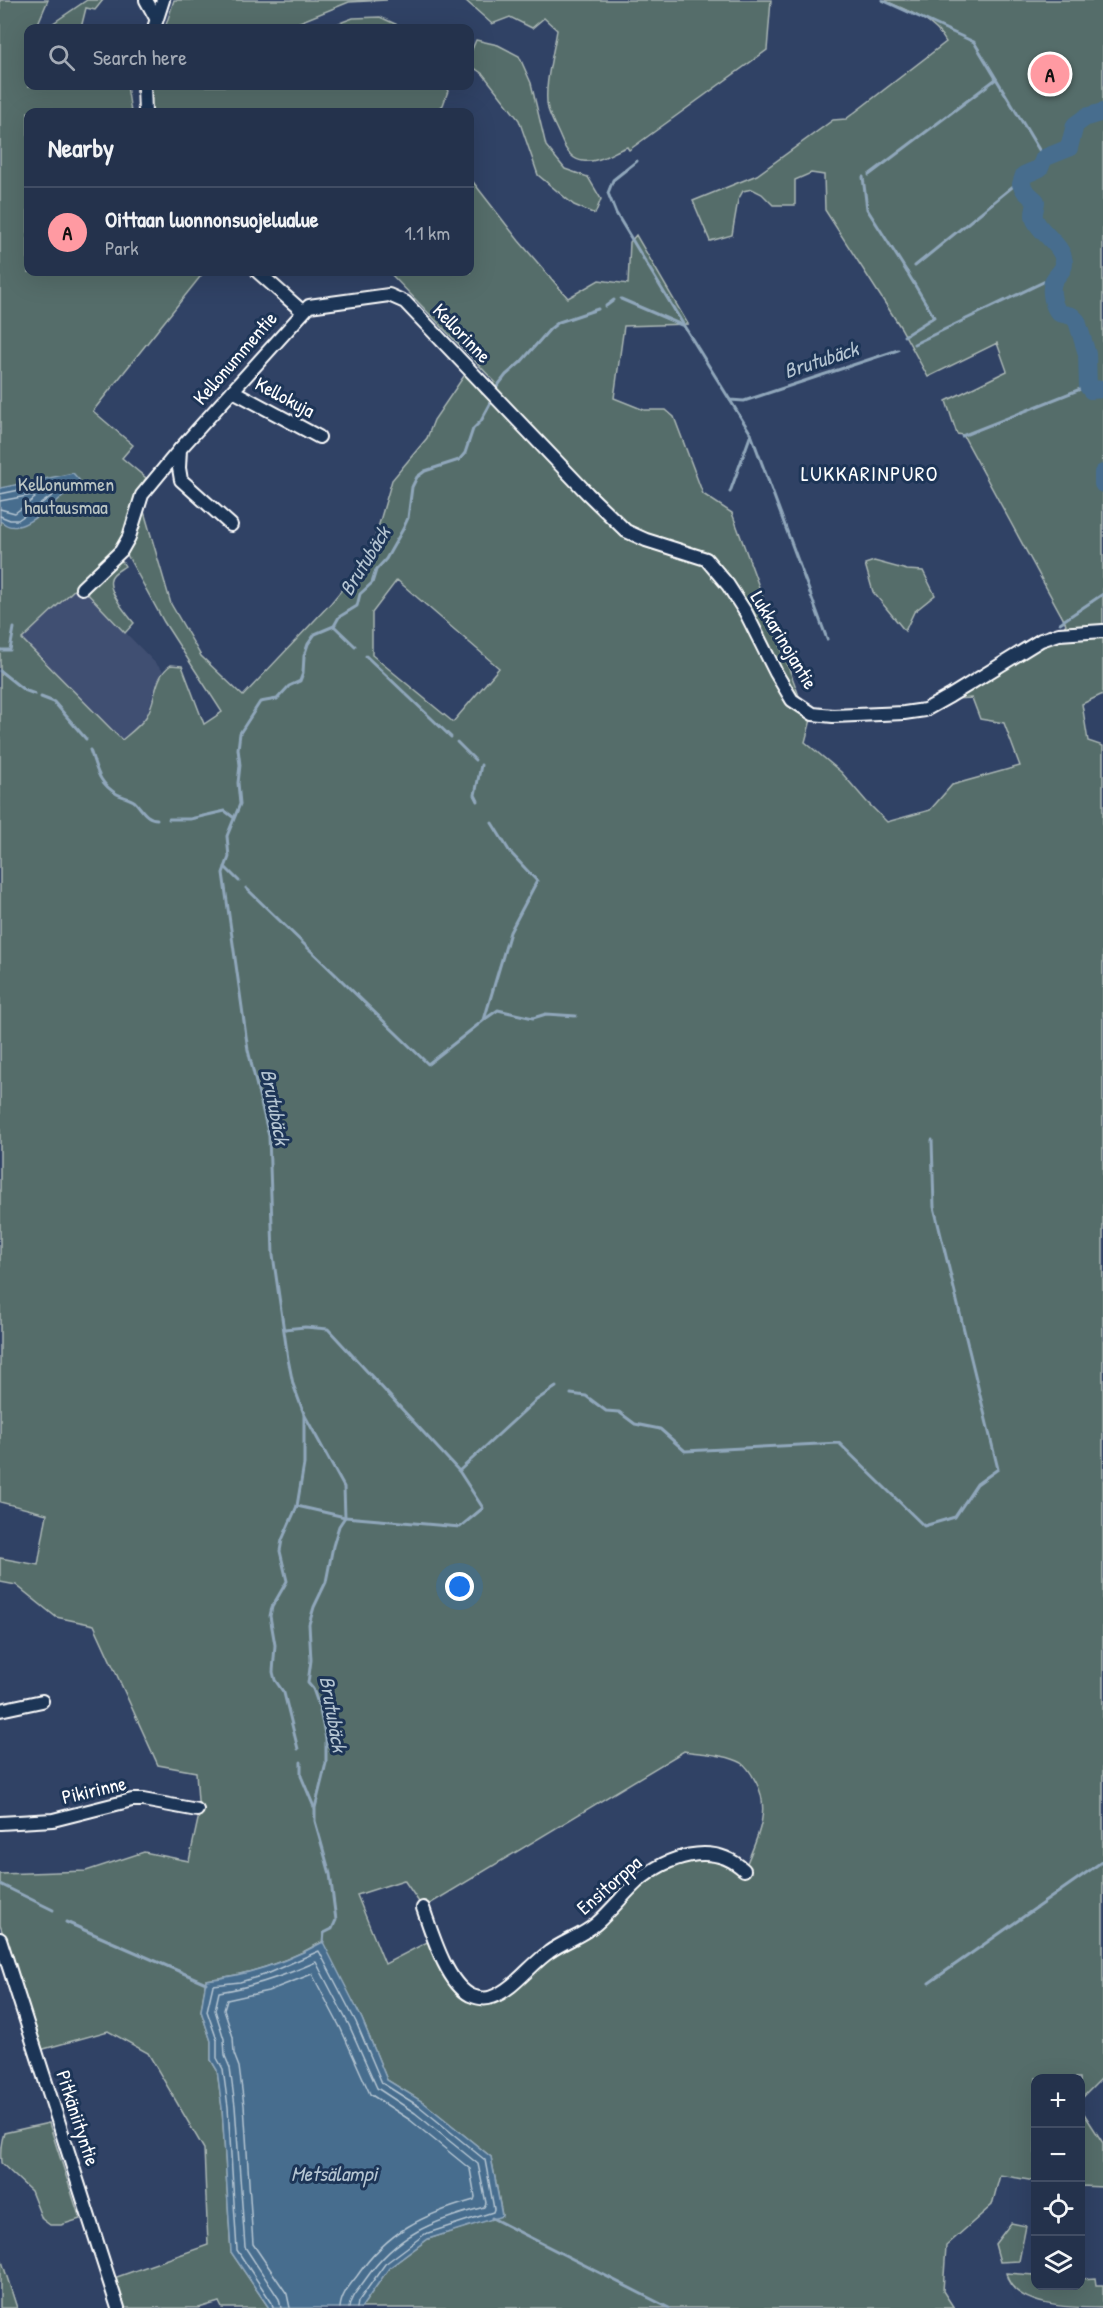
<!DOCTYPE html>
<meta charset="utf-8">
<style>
body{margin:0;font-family:"Patrick Hand",sans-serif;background:#2c3a53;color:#f1f3f6}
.controls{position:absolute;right:18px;bottom:18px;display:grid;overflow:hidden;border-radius:12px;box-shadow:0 6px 24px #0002}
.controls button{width:54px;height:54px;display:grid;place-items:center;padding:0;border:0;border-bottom:2px solid #414d64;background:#24324c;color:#f1f3f6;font:30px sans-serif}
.you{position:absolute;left:460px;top:1587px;width:21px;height:21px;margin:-15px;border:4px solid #fff;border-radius:50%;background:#1a73e8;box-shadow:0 0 0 9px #1a73e833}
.badge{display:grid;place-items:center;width:39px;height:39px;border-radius:50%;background:#ff9aa2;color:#111;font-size:20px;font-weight:700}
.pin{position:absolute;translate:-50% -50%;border:3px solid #fff;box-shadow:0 2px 6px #0006}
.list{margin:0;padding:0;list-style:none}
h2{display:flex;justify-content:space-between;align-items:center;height:78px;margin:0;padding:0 24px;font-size:26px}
h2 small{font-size:20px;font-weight:400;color:#a3aab5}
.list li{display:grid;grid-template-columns:39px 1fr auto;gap:18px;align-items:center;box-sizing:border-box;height:90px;padding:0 24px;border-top:2px solid #414d64}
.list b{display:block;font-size:22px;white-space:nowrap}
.list p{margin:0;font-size:20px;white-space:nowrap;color:#a3aab5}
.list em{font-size:20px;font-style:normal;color:#a3aab5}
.icon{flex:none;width:33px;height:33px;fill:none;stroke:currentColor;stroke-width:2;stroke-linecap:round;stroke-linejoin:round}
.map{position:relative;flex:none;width:1103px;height:2308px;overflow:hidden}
.search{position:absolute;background:#24324c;box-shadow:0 6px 24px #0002;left:24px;top:24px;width:450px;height:66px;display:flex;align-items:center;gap:15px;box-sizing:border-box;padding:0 21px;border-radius:12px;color:#a3aab5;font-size:22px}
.panel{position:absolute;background:#24324c;box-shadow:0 6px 24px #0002;left:24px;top:108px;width:450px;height:168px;border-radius:12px}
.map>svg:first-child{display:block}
.built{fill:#414f72}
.green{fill:#546d6a;stroke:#aab6b4;stroke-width:1.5;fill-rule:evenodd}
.water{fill:#466d8e;stroke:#90a7bb;stroke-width:1.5}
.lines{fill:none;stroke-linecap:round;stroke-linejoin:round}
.shore{stroke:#b5c5d2;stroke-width:1.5}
.stream{stroke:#90a7bb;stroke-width:3}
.river{stroke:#466d8e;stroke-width:18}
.minor-casing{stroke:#fff;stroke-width:16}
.minor{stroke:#1d3557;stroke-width:12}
.labels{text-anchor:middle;stroke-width:6;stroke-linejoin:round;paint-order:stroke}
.street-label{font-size:20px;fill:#fff;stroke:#1d3557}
.park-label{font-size:20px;fill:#bbc5c3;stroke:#1d3557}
.water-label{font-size:21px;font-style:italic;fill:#b5c5d2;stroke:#1d3557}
.neighbourhood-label{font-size:21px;letter-spacing:1.5px;fill:#fff;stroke:#1d3557}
</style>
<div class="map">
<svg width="1103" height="2308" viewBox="0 0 1103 2308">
<rect width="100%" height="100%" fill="#304265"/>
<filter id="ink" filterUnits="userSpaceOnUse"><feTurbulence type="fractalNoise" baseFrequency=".0167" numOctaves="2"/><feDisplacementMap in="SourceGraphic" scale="12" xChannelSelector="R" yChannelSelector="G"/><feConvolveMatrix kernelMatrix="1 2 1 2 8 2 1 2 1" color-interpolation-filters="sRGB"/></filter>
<g filter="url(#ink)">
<!-- built -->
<path class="built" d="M79,585L164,672L157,682L146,717L122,741L22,639Z"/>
<!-- green -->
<g class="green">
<path d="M0,0H48L36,28H28V86H127L131,112H28V272H204L93,411L133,445L122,458L146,478L136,494L124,536L116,550L22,639L122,740C129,734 141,725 146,717C157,700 153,677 171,665L182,666L204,724L222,712L164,622L125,551L143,508L171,604L201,656L243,696L331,603L370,555L392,480L427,438L434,420L466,373L482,394L495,382L389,272H470V178L519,241L568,298L599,280L628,284L630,242L636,235L688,324L624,326L614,398L644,410H666L674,417L703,494L732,513L799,696L812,716L805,742L841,772L866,801L887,822L930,810L952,785L1020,766L1004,723L980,719L972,698L953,699L1059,634L1066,624L963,435L957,434L946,401L1007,371L997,343L928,377L901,328L825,210L824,175L811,173L795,180V205H773L762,194L752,189L743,191L738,200L732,235L710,241L693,201L757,175L833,120L846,119L946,42C933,19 906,10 883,0H1103V694L1082,704L1088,741L1103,746V2077L1081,2099L1080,2078H1036L1035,2181L1000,2175L992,2205L946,2246L943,2291L954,2308H361L389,2268L428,2239L502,2215L491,2157L423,2102L387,2080L362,2019L322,1942C285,1963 249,1975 206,1980L201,2011L211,2041V2060L217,2070L222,2108L231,2252L269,2308H222L219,2302L199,2308H123L114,2278L208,2245L204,2149L148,2053L108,2031L40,2050L0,1925V1874L86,1871L144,1852L189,1861L199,1815L196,1772L158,1765L94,1625L56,1617L16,1585L0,1582V1558L38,1565L47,1514L0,1502ZM397,580L499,668L453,722L372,655V613ZM684,1751C702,1754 726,1754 742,1763C749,1768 752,1775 756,1782C772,1811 756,1841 744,1870L694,1853L629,1890L562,1944L483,1999L450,1972L435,1938L385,1964L357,1895L404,1880L423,1908Z"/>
<path d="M87,0H103L95,10L86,8L81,28H46Z"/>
<path d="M174,0H387L349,2L285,28H165Z"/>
<path d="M465,0H771L767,50L629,150L627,147C612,152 600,163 583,161C572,160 565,149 561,139C557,129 551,119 548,109C543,88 554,51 557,30L544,18L532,28L510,17L492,24Z"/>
<path d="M380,17L404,28H326L353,18Z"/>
<path d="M476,40L498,45L519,56L531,83L546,146L565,169L588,177L601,199L595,214L574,205L538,175L519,120L483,74L470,65V54Z"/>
<path d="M152,86H445L448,91L443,105L435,112H151Z"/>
<path d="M119,557L125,566C121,569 115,572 113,575C103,587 126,613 134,623L125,633L85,591Z"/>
<path d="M874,561L907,570L923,571L935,595L914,612L905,631L873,592L865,564Z"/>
<path d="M1081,2109L1103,2143V2187L1081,2186Z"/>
<path d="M49,2123L80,2219L61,2225H50L42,2219L31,2191L1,2163C0,2152 0,2144 4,2133Z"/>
<path d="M1011,2223L1026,2226L1019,2261L1000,2262L995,2244Z"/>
<path d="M0,2255L17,2308H0Z"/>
<path d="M1006,2273L1034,2275L1036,2286H1080L1081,2279L1095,2278L1096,2285H1103V2308C1075,2308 1012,2308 1006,2273Z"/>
</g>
<!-- water -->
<g class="water">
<path d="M73,473L80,481C69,491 32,524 18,526C10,528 6,525 0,521V488Z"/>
<path d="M323,1942L362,2019L387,2080L423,2102L491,2157L502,2216L428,2239L389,2268L361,2308H269L231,2252L222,2108L217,2070L211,2060V2041L201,2011L206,1980C249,1975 285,1963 323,1942Z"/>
</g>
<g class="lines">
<!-- shore -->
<g class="shore">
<path d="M0,494L63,481L66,484L63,488L18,520H10L0,516"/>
<path d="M0,501L32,495L35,498L15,513L0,509"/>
<path d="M273,2308L272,2303L237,2250L228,2107L223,2069L217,2058V2040L207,2011L213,1985L240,1982L264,1975L319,1951L356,2022L382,2083L420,2107L485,2160L494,2209L493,2212L425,2234L385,2264L358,2302L357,2308"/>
<path d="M281,2308L279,2299L245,2247L235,2106L230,2068L225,2056L224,2039L215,2010L219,1992C254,1987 284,1976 316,1962L349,2025L377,2088L415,2113L478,2164L486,2203L484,2207C432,2221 397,2234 365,2280C359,2289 350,2297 349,2308"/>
<path d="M290,2308L287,2294L253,2244L244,2105L239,2067L234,2054L233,2037L224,2010L227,2000L268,1991L312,1974L341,2029L370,2094L410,2120L470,2169L475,2197L474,2200C422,2215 388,2231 357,2276C349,2286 341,2295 340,2308"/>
</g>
<!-- stream -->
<g class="stream">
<path d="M882,0L974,42L1044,158"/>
<path d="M637,161L613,180L608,193L616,213L683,324"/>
<path d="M869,175L996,79"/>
<path d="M863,177L867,209L907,272"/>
<path d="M915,266L1022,179"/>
<path d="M621,299L684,326L730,400L744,401L898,350"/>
<path d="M606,306L614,300"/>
<path d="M904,336L934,317L907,272"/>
<path d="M914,344L1058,275"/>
<path d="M496,388L506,375L521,362L550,329L559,322L598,309"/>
<path d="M730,400L751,434L730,492"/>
<path d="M751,434L827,639"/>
<path d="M962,436L1088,386"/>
<path d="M1060,623L1103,594"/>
<path d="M334,626L355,646"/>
<path d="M0,650H10L14,628"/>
<path d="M366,656L451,737"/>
<path d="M0,671L24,690L35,694"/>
<path d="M41,697L54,702L86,739"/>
<path d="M457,742L475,760"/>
<path d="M90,750C97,769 98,783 117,794C122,797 130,798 135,802C142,809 146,819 157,819"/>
<path d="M478,801L475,795L481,765"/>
<path d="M169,819H190L225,811L233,817"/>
<path d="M225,867L239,881"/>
<path d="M246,888L428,1064L484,1020L510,932L537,881L510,852L492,823"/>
<path d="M485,1019L498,1010L533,1018L546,1014L576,1016"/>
<path d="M284,1329L305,1327L328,1329L459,1471L535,1401L556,1387"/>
<path d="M571,1394L586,1396L606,1411L619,1412L635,1424L660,1429L685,1451L839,1443L924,1526L955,1517L977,1484L998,1469L934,1207L932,1140"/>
<path d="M297,1506L345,1517L460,1527L483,1508L459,1471"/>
<path d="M298,1749L284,1693L275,1680L273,1672L275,1645L270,1616L272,1607L287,1581L280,1551L282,1540L297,1506L304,1464V1414"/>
<path d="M301,1762V1776L314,1807"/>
<path d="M0,1884L53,1910"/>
<path d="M66,1922L206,1983"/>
<path d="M323,1942L324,1933L332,1929L336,1920L330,1874L315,1821V1808L326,1763V1739L319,1706L313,1689L308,1683L311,1660L309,1624L314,1607L326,1582L333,1546L339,1526L345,1517L344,1487L304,1414L293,1384L288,1359L273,1255L269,1136L248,1050L223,873L229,857L227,836L240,804L238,783L240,765L238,749L240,733L260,702L277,699L289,686L300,681L303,673L304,656L308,644L315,634L334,626L339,617L357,606L360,594L372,583L376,570L386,559L403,529L408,518L412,487L417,477L425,471L459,460L465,453L473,429L481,421L493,399"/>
<path d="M929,1983L1103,1861"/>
<path d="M492,2218L669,2308"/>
</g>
<!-- river -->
<g class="river">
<path d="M1103,112L1086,117L1075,125L1069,148L1044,158L1040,168L1024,175L1021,184L1025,191L1036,201C1036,207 1032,214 1035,220C1041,234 1063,245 1064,262C1065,270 1056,275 1053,282C1050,291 1053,306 1059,313L1072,316L1077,321L1087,354L1088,386L1091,390L1103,389"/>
<path d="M1103,473V484"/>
</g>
<!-- minor casing -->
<g class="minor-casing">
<g id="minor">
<path d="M146,0L156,18"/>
<path d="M154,28L163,0"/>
<path d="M144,86L145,112"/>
<path d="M258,272L302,311"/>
<path d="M233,391L319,437"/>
<path d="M231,525L181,480L179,468L180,449L309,306L389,295L405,302L588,494L626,531L646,540L706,559L728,585L746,613L776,673L792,700L813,714L833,716L904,713L925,710L950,696L1041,640L1059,634L1103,631"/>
<path d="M82,588L121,551L129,537L142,495L180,449"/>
<path d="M0,1710L42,1701"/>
<path d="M0,1823L53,1820L132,1800H143L197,1810"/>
<path d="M423,1908C432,1933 446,1982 470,1995C477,1998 485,2000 492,1997C514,1989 530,1965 549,1952C564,1941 582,1936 596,1924C611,1911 623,1895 637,1882C666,1857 712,1840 744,1870"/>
<path d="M0,1939L118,2308"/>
</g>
</g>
<!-- minor -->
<use href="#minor" class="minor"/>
</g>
</g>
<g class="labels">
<!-- street labels -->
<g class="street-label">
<text transform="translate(462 333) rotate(46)" y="7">Kellorinne</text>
<text transform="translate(235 358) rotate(-49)" y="7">Kellonummentie</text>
<text transform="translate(285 397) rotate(28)" y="7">Kellokuja</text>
<text transform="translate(784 640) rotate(59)" y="7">Lukkarinojantie</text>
<text transform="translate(94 1790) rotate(-13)" y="7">Pikirinne</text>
<text transform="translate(609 1885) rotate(-41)" y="7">Ensitorppa</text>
<text transform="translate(78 2118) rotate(72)" y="7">Pitkäniityntie</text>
</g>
<!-- park labels -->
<g class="park-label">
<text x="66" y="491">Kellonummen<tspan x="66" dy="23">hautausmaa</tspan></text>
</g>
<!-- water labels -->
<g class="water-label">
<text transform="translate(821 360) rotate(-18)" y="7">Brutubäck</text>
<text transform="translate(365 561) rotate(-58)" y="7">Brutubäck</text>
<text transform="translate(275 1107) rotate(79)" y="7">Brutubäck</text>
<text transform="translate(333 1714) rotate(80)" y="7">Brutubäck</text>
<text x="334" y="2181">Metsälampi</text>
</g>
<!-- neighbourhood labels -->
<g class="neighbourhood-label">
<text x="870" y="481">LUKKARINPURO</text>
</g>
</g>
</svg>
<div class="controls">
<button>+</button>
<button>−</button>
<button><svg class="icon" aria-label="locate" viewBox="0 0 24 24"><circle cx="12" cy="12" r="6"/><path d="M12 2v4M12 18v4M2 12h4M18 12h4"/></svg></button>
<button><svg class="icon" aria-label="layers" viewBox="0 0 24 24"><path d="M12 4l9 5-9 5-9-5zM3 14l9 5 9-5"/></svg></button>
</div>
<div class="you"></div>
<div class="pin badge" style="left:1050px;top:74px">A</div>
<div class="search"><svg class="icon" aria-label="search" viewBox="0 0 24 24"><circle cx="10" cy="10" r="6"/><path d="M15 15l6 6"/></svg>Search here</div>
<section class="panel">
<h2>Nearby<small></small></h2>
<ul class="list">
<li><span class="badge">A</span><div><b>Oittaan luonnonsuojelualue</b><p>Park</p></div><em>1.1 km</em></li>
</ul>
</section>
</div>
